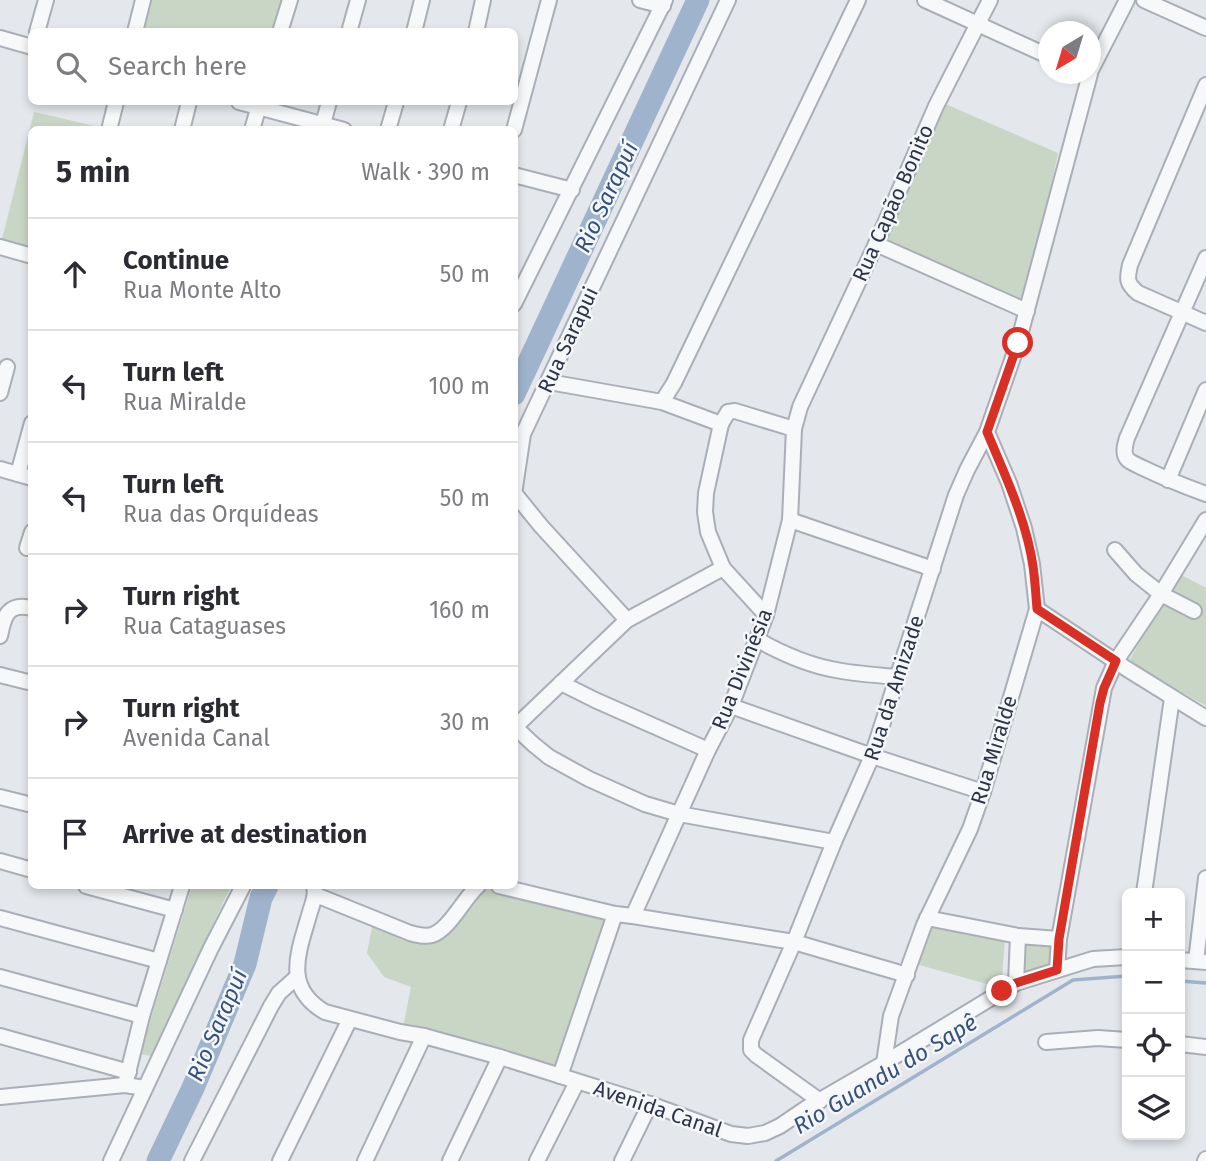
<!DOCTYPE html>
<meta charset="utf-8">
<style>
body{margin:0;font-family:"Fira Sans",sans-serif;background:#f2f2f3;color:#2b2b33}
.controls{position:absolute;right:21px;bottom:21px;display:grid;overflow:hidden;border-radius:10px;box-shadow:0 4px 10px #0003}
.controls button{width:63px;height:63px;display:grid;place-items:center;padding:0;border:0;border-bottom:2px solid #e1e1e2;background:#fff;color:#2b2b33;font:35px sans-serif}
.compass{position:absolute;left:1038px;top:21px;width:63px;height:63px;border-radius:50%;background:#fff;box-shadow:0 4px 10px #0003;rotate:218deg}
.stop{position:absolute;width:21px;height:21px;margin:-16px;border:5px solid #d93025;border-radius:50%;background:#fff}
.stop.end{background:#d93025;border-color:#fff;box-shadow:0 2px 7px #0008}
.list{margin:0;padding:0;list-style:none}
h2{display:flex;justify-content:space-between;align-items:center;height:91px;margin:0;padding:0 28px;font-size:30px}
h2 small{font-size:23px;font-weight:400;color:#7c7c81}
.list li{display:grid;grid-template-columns:46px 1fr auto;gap:21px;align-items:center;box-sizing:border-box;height:112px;padding:0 28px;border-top:2px solid #e1e1e2}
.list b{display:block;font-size:26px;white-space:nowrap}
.list p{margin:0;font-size:23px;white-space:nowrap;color:#7c7c81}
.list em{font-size:23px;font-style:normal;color:#7c7c81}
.icon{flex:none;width:38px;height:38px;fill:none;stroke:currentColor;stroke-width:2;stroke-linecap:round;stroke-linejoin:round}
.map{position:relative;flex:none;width:1206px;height:1161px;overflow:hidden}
.search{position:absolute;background:#fff;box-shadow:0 4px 10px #0003;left:28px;top:28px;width:490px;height:77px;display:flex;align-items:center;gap:18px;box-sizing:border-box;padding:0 24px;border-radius:10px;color:#7c7c81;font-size:26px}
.panel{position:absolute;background:#fff;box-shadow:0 4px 10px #0003;left:28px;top:126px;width:490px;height:763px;border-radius:10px}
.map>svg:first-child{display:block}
.green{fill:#c9d6c5}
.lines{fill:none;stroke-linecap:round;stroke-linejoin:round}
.stream{stroke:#9fb4cc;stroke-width:3.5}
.river{stroke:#9fb4cc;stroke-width:23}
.minor-casing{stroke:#a9aeb7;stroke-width:18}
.minor{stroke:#f7f8fa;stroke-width:14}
.route{stroke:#d93025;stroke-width:9}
.labels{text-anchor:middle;stroke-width:5;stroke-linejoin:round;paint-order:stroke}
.street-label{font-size:21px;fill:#2b3445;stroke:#f4f6f9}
.water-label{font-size:23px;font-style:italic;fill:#34527a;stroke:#f4f6f9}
</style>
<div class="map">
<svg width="1206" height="1161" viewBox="0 0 1206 1161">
<rect width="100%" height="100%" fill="#e4e7ec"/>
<!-- green -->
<g class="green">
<path d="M143,0H288L279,31L135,32Z"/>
<path d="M943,103L1058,153L1026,308L881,240Z"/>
<path d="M34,112L108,129L32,130L31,256L0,247Z"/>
<path d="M1176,572L1206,588V706L1174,688L1126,667Z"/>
<path d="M192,886H231L151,1056L140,1054Z"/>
<path d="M493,886L611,915L558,1072L403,1027L411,987L384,977L367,953L373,922L430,938L474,892Z"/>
<path d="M926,926L1005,939L1001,988L916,964Z"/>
<path d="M1055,941L1048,972L1019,976L1024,942Z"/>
</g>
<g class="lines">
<!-- stream -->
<g class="stream">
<path d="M1180,981L1206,983"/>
<path d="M776,1161L1073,980L1127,976"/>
</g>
<!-- river -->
<g class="river">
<path d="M514,394L698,0"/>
<path d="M158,1161L193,1088L245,964L261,898L267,886"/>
</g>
<!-- minor casing -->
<g class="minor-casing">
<g id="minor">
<path d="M640,0L663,6"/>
<path d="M925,0L1048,56"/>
<path d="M1144,0L1206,28"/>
<path d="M37,32L46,0"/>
<path d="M135,32L143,0"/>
<path d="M280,32L290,0"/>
<path d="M349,32L358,0"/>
<path d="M414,32L422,0"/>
<path d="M476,32L483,0"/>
<path d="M0,38L32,47"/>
<path d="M1090,72L1127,0"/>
<path d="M1206,85L1130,265C1127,279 1126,283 1138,293L1206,323"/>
<path d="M239,102L344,130"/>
<path d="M323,124L329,102"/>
<path d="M109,130L116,102"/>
<path d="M182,130L189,102"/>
<path d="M252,130L260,102"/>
<path d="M388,130L396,102"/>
<path d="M451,130L459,102"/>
<path d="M514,130L549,0"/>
<path d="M514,175L572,190"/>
<path d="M876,244L1027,311"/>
<path d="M0,247L32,256"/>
<path d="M1206,258L1127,438C1125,445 1122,454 1128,460C1132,463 1139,466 1143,468C1164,478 1184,486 1206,494"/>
<path d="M514,304L665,0"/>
<path d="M549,382L662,402L721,424L728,412L735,411L794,429"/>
<path d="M0,393L7,367"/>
<path d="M662,402L674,383L858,0"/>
<path d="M721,424L706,493L705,512L708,532L723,568L766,615"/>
<path d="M0,469L32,478"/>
<path d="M18,474L32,423"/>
<path d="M1168,480L1206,390"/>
<path d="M514,494L523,434L728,0"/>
<path d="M515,494L541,526L627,620"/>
<path d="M790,520L933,569"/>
<path d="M27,548L32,532"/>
<path d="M1115,550L1136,574L1161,594L1194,611"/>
<path d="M1037,609L1127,669L1206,718"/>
<path d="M0,636C4,616 8,602 32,608"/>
<path d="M758,640C783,654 808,665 836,670C856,674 877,675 898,677"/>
<path d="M0,675L32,683"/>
<path d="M561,683L595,700L708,750"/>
<path d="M731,706L872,756L983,792"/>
<path d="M514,726L533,744L549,757L589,779L645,804L679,814L834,842"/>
<path d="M514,728L627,620L723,568"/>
<path d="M0,797L32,805"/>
<path d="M0,861L32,870"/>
<path d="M86,886L175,910"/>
<path d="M314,886C316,896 313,902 310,912C299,951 282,987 325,1012L400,1032L424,1036L500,1057L650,1104L731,1134L748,1136L765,1133L780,1126L808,1107L884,1063L1016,983L1093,959L1127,957"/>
<path d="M499,886L615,914L633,916L794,942L907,975"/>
<path d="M1144,893L1172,698"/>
<path d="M316,895L410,933C417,935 424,937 432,935C449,930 464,898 478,886"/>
<path d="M633,916L708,750L731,706L766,615L790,520L794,429L800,407L876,244L936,106L990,0"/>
<path d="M0,918L159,961"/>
<path d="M927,918L1018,936L1059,939"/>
<path d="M1180,960L1206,962"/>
<path d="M1196,961L1206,878"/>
<path d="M1057,970L1059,939L1104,688L1116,661L1161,594L1206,520"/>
<path d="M0,977L142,1016"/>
<path d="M1016,983L1018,936"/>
<path d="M0,1036L129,1072"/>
<path d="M1046,1042L1098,1038L1127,1040"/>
<path d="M1180,1044L1206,1047"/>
<path d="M884,1063L891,1016L924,925L970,829L983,792L1037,609L1032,564L1024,528L1009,483L987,432"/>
<path d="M560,1076L615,914"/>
<path d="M125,1085L142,1016L182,886"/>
<path d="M0,1097L125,1085L145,1088"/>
<path d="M820,1101L756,1055L751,1050V1040L794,942L834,842L872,756L956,495L967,470L987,432L1018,343L1090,74"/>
<path d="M111,1161L211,948L243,886"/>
<path d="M192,1161L271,1006L279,993L297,977"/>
<path d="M280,1161L350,1019"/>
<path d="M365,1161L424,1036"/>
<path d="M450,1161L500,1057"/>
<path d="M537,1161L577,1082"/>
<path d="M622,1161L650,1104"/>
<path d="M1205,1161L1206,1159"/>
</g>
</g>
<!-- minor -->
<use href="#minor" class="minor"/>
</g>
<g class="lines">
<!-- route -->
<path class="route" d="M1002,991L1016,983L1057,970L1059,939L1100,703L1104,688L1116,661L1037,609C1036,595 1035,580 1033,566C1026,519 1005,475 987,432L1018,343"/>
</g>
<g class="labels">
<!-- street labels -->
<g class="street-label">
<text transform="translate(893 203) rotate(-66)" y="7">Rua Capão Bonito</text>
<text transform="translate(568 340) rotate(-65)" y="7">Rua Sarapui</text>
<text transform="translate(742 669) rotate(-68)" y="7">Rua Divinésia</text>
<text transform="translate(894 688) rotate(-72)" y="7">Rua da Amizade</text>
<text transform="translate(994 750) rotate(-73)" y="7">Rua Miralde</text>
<text transform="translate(658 1109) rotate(19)" y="7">Avenida Canal</text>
</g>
<!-- water labels -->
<g class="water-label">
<text transform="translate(606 197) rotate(-65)" y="8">Rio Sarapuí</text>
<text transform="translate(217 1025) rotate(-67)" y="8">Rio Sarapuí</text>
<text transform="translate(885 1074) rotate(-31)" y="8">Rio Guandu do Sapê</text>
</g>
</g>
</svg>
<div class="controls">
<button>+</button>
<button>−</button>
<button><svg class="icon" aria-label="locate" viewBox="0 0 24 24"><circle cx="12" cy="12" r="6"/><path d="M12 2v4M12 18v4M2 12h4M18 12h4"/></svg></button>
<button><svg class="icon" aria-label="layers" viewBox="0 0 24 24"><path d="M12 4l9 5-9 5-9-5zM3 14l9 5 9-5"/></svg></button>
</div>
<svg class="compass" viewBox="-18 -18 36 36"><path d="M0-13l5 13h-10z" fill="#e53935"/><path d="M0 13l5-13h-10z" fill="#7c7c81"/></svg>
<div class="stop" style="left:1018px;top:343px"></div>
<div class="stop end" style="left:1002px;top:991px"></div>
<div class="search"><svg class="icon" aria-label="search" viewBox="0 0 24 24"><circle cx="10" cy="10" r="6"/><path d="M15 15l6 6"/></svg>Search here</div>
<section class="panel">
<h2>5 min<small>Walk · 390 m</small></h2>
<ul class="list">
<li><svg class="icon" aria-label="ahead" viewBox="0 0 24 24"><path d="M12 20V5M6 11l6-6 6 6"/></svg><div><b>Continue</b><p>Rua Monte Alto</p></div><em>50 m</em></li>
<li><svg class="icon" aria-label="left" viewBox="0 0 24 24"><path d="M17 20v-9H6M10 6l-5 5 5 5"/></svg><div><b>Turn left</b><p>Rua Miralde</p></div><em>100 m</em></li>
<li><svg class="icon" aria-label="left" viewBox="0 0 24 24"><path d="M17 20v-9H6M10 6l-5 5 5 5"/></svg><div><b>Turn left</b><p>Rua das Orquídeas</p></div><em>50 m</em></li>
<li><svg class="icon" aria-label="right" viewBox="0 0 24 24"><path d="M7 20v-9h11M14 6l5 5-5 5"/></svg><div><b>Turn right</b><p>Rua Cataguases</p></div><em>160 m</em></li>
<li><svg class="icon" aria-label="right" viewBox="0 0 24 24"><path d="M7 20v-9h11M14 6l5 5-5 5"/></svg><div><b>Turn right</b><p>Avenida Canal</p></div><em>30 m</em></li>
<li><svg class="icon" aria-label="arrive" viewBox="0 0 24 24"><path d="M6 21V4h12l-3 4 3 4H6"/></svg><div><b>Arrive at destination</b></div></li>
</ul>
</section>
</div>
